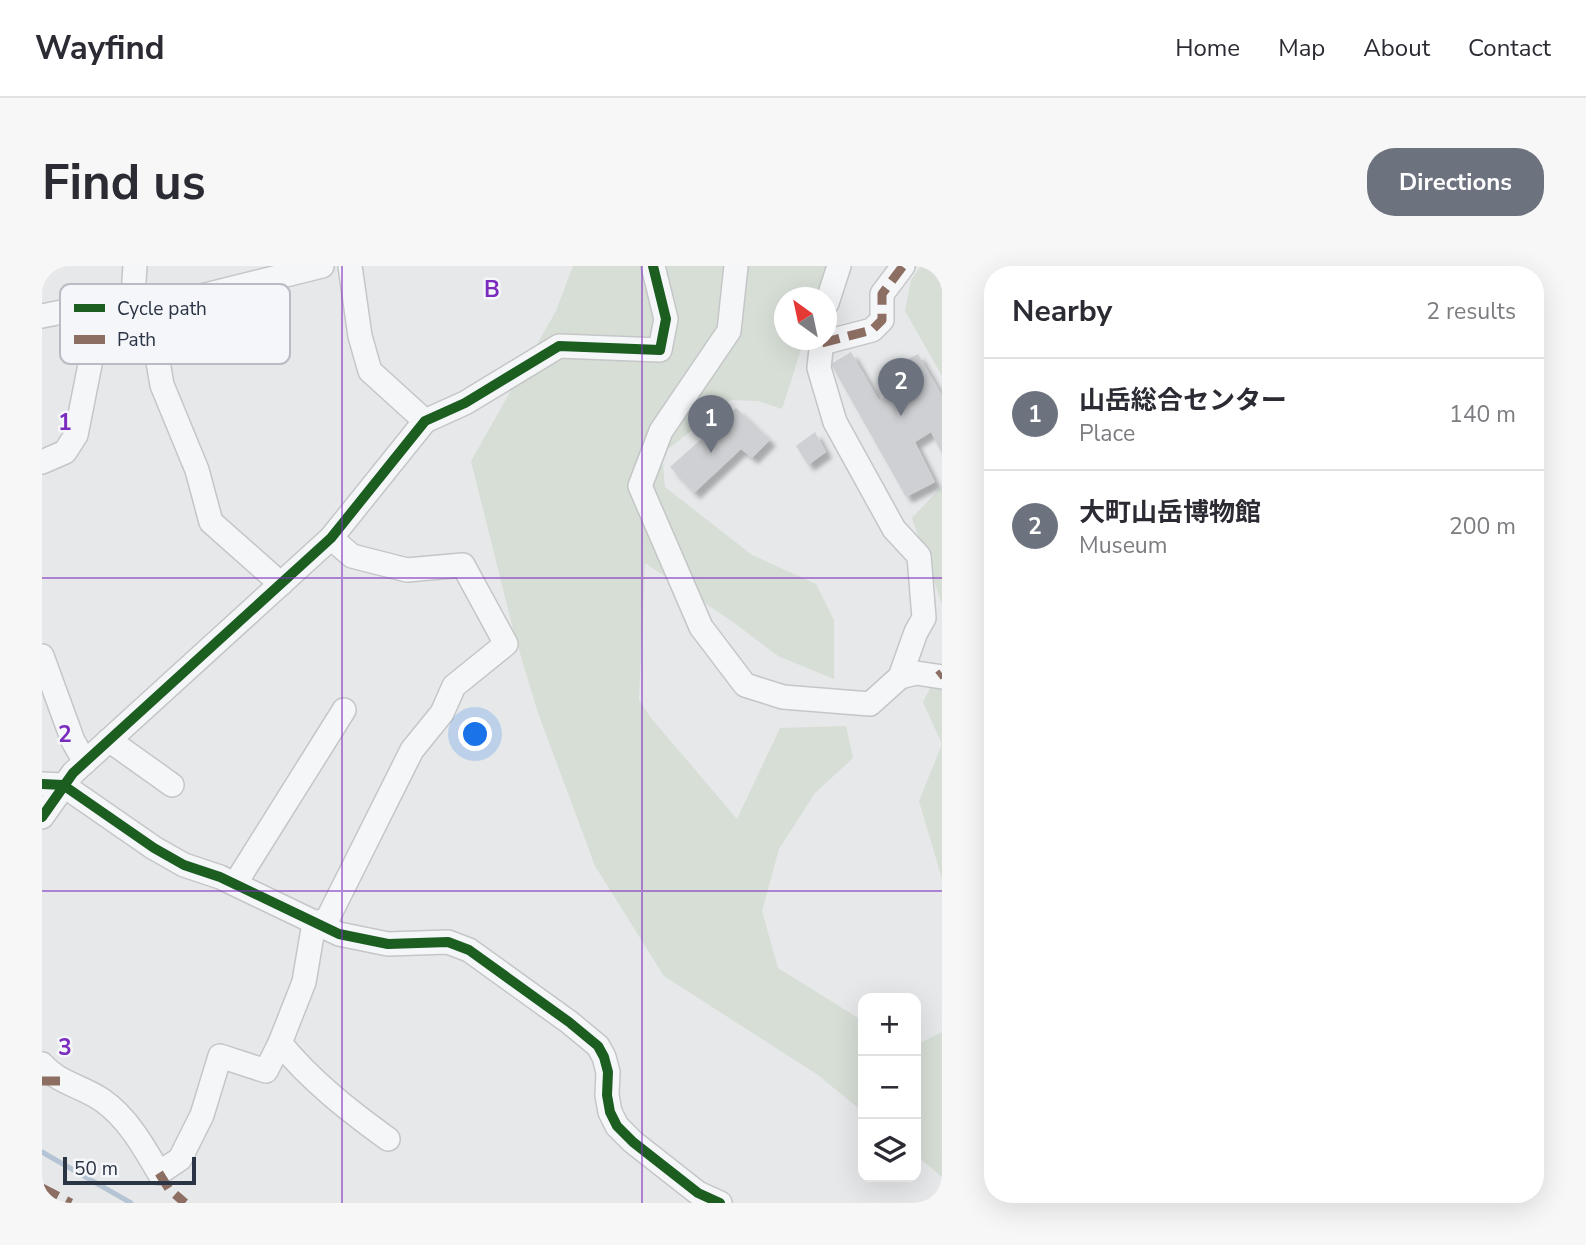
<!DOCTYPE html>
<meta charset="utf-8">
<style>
body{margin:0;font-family:"Nunito Sans","Noto Sans JP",sans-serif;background:#f7f7f7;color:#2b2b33}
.controls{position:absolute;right:21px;bottom:21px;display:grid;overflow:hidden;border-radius:14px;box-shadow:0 7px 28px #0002}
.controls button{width:63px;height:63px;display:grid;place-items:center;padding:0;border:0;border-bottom:2px solid #e1e1e2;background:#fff;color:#2b2b33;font:35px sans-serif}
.compass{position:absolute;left:732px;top:21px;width:63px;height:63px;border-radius:50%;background:#fff;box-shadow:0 7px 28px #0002;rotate:327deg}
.scale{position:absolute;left:21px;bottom:18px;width:133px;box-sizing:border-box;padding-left:7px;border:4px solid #2b3445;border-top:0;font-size:19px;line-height:24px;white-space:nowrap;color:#2b3445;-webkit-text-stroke:5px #f4f6f9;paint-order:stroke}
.you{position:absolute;left:434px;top:469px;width:24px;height:24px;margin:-18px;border:5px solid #fff;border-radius:50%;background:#1a73e8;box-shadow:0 0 0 10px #1a73e833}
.badge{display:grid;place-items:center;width:46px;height:46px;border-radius:50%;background:#6c737f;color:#fff;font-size:23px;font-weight:700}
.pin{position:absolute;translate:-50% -58px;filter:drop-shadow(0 2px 4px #0008)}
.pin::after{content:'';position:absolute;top:37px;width:24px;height:21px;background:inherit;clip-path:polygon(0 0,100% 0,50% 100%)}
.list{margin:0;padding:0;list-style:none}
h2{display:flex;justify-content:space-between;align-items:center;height:91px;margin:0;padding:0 28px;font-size:30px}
h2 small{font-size:23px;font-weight:400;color:#7c7c81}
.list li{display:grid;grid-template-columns:46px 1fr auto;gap:21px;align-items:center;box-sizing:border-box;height:112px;padding:0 28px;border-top:2px solid #e1e1e2}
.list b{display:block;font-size:26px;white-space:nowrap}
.list p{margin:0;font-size:23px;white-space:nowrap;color:#7c7c81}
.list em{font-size:23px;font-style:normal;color:#7c7c81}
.icon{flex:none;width:38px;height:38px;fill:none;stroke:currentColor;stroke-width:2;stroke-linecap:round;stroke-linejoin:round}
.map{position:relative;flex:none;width:900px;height:937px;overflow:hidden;border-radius:28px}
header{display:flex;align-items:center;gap:42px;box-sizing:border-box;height:98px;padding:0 35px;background:#fff;border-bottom:2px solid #e1e1e2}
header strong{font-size:33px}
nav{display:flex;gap:38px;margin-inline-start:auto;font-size:24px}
.intro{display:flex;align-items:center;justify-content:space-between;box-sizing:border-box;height:168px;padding:0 42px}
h1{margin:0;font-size:49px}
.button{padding:18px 32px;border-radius:28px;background:#6c737f;color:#fff;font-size:24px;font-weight:700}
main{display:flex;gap:42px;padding:0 42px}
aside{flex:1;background:#fff;border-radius:28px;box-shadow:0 7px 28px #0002}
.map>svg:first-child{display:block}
.green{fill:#d6ded6}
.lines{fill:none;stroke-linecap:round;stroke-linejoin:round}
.stream{stroke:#b4c4d5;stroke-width:5}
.building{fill:#ced0d3;filter:url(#shadow)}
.minor-casing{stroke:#c4c6c8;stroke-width:26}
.minor{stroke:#f5f6f7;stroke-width:23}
.quiet{stroke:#8d6e63;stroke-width:9;stroke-dasharray:18 9;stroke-linecap:butt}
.cycleway-casing{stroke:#f4f6f9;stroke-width:15}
.cycleway{stroke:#1b5e20;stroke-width:10}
.grid{fill:none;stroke:#7b2cbf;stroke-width:2;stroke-opacity:0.55}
.key{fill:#f4f6f9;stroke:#b8bcc3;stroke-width:2}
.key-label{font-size:19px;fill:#2b3445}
.grid-label{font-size:23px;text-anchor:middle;font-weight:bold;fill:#7b2cbf;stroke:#f4f6f9;stroke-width:5;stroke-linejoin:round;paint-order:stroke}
</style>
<header>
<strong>Wayfind</strong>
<nav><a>Home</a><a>Map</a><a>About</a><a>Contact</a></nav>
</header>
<div class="intro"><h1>Find us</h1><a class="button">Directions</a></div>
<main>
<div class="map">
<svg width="900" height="937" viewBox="0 0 900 937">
<defs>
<filter id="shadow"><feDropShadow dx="6" dy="6" stdDeviation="2" flood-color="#0004"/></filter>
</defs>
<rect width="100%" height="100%" fill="#e6e8ea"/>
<!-- green -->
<g class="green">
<path d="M531,0H785L775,31L743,32V74H762L740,143L716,135L688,134L620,188L623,221L710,289L774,318L792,354V413L736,390L691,356L603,297L597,434L609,452L695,553L738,462L804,460L811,492L773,527L737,583L720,645L736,702L821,755V846L776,809L622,710L553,600L495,444L472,367L429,195L514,45Z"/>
<path d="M879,0H900V110L863,45L869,14Z"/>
<path d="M900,220V338L870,252Z"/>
<path d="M900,399V613L877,535L900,478L881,436Z"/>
<path d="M900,766V911L874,889V779Z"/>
</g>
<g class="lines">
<!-- stream -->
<path class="stream" d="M0,886L89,937"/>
</g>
<!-- building -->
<g class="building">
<path d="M809,86L837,134L862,119L851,101L876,88L900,129V188L889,166L873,176L893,216L864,231L789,98Z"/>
<path d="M694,142L728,174L710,192L699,183L652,227L628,201Z"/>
<path d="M773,166L784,186L766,199L754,180Z"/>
</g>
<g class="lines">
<!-- minor casing -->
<g class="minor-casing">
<g id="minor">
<path d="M308,0L318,70L328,105L383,155"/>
<path d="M694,0L687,65L619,165L598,220L659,361L703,419L741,431L828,438L858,411"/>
<path d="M91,29L107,43L280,0"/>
<path d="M785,37L797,0"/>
<path d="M107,43L120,119L155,204L169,256L239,318"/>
<path d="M0,50L60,38L91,29L93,0"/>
<path d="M780,74L777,102L793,156L852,263L877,290L882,352L874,366L858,411L874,407L900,411"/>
<path d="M780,77L830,64L840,54V28L861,0"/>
<path d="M0,196L23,186L34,169L60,38"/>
<path d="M0,390L31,475L43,496"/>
<path d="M67,474L130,519"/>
<path d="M0,518L21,519L112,582L142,599L178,611L297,668L346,678L406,676L427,684L527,756L556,780L562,791L566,806L565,829L568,846L575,860L591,876L656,927L678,937"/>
<path d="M0,551L31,507L289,272L383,155L423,137L517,80L618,84L624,53L611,0"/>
<path d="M193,618L302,444"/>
<path d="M238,777C269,815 306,844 346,873"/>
<path d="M0,798C16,817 40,820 60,834C85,851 102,881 117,907L138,893L160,849L178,790L224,805L238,777L262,716L272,657L285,654L370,484L400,447L412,420L464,378L421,299L365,304L310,290L289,272"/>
</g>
</g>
<!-- minor -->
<use href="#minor" class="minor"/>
<!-- quiet -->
<g class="quiet">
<path d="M780,77L830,64L840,54V28L861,0"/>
<path d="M896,410L900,407"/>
<path d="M0,815H19"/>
<path d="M117,907L127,923L143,937"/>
<path d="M0,922L29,937"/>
</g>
<!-- cycleway casing -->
<g class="cycleway-casing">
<g id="cycleway">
<path d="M0,518L21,519L112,582L142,599L178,611L297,668L346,678L406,676L427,684L527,756L556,780L562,791L566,806L565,829L568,846L575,860L591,876L656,927L678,937"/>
<path d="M0,551L31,507L289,272L383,155L423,137L517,80L618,84L624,53L611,0"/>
</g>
</g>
<!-- cycleway -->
<use href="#cycleway" class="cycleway"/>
</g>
<!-- grid -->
<path class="grid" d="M300,0V937M600,0V937M0,312H900M0,625H900"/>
<!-- legend -->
<rect x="18" y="18" width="230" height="80" rx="10" class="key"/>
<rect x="32" y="38" width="31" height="8" fill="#1b5e20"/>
<rect x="32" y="69" width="31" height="9" fill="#8d6e63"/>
<g class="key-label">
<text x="75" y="49">Cycle path</text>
<text x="75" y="80">Path</text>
</g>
<g class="grid-label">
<text x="450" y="31">B</text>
<text x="23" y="164">1</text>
<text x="23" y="476">2</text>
<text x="23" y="789">3</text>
</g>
</svg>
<div class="controls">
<button>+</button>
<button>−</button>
<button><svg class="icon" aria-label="layers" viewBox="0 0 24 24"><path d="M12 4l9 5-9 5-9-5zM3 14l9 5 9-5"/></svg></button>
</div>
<svg class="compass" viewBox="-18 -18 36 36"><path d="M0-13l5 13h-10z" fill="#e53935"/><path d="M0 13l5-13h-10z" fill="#7c7c81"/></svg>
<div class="scale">50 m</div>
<div class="you"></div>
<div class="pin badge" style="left:669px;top:187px">1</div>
<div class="pin badge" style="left:859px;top:150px">2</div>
</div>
<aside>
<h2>Nearby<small>2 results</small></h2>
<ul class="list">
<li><span class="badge">1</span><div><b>山岳総合センター</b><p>Place</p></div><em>140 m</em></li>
<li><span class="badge">2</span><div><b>大町山岳博物館</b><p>Museum</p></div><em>200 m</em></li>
</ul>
</aside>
</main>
